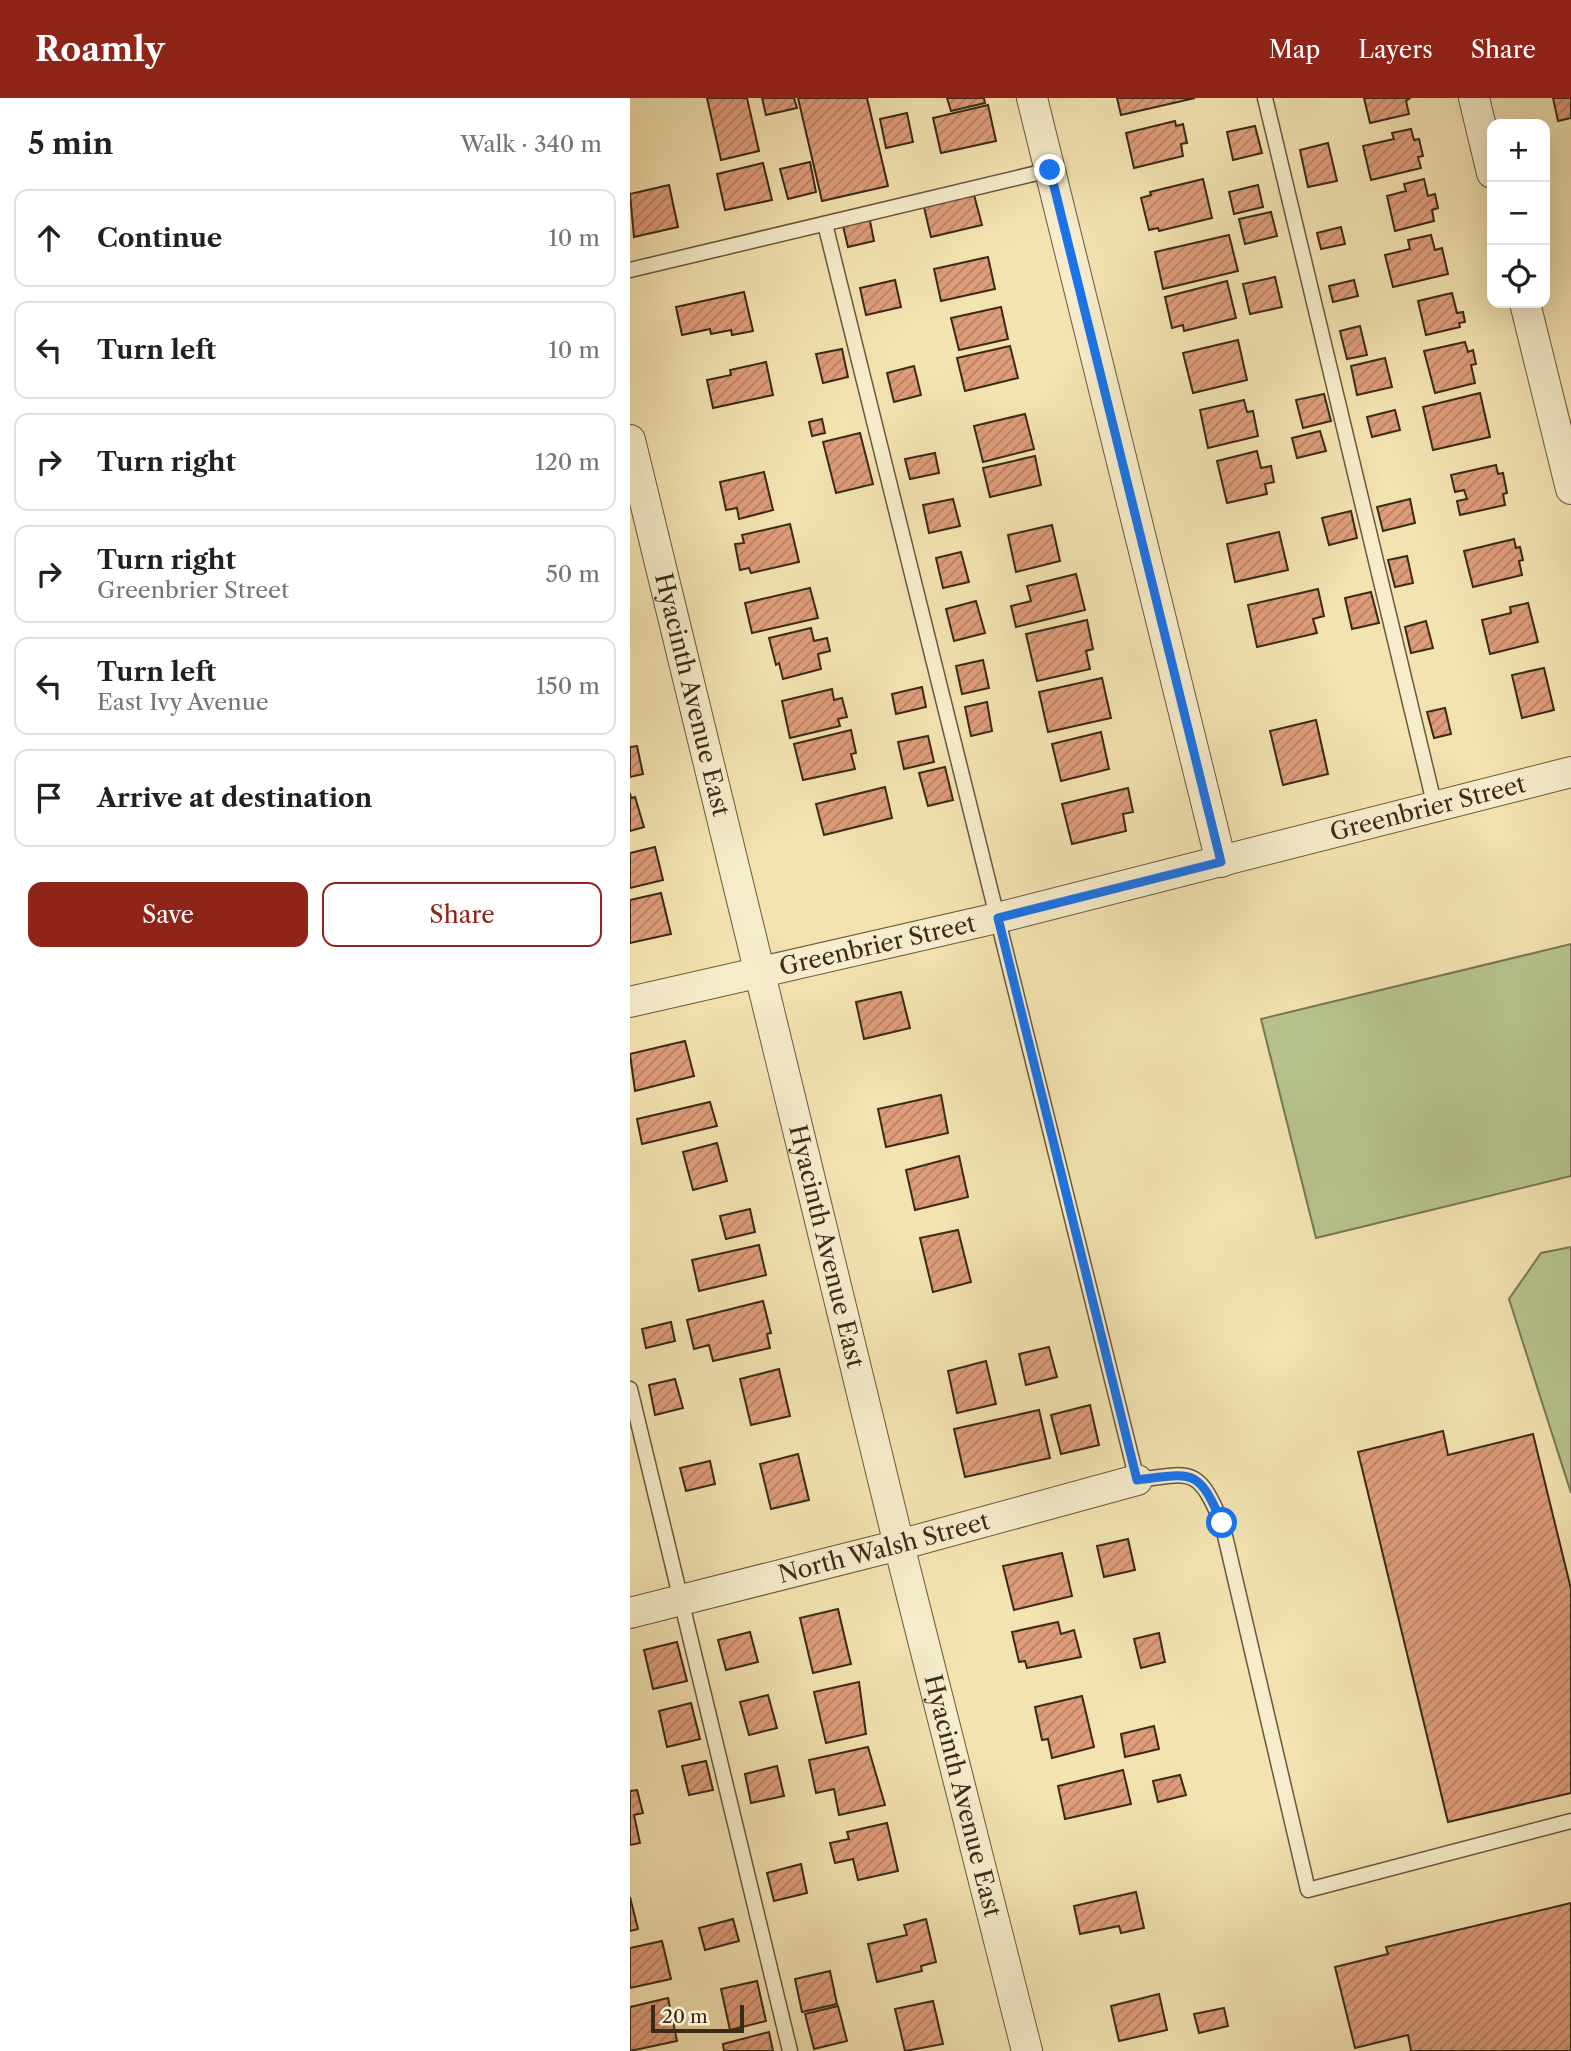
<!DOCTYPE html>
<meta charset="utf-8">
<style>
body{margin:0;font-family:"Libre Caslon Text",serif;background:#f2f2f2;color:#202124}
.controls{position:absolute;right:21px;top:21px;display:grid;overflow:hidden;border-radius:14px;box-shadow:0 7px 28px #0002}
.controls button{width:63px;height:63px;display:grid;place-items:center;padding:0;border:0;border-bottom:2px solid #e0e0e0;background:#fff;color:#202124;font:35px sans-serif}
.scale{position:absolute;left:21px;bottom:18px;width:93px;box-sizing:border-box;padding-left:7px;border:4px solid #3a2a1a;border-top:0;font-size:19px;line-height:24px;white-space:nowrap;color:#3a2a1a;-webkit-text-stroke:5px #f7edcc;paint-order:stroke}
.stop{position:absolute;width:21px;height:21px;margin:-16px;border:5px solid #1a73e8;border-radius:50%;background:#fff}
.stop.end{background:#1a73e8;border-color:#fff;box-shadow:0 2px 7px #0008}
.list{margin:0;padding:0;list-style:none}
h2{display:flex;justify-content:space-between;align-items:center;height:91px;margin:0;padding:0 28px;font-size:30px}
h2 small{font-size:23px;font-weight:400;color:#757577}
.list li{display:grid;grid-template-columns:46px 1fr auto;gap:21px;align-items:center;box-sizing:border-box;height:98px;margin:0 14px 14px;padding:0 14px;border:2px solid #e0e0e0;border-radius:14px}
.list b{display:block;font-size:26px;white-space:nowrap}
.list p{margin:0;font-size:23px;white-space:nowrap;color:#757577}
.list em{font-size:23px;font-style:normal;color:#757577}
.actions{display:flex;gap:14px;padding:21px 28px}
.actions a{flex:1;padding:16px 0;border:2px solid #8f2418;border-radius:14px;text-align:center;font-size:24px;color:#8f2418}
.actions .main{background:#8f2418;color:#fff}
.icon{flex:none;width:38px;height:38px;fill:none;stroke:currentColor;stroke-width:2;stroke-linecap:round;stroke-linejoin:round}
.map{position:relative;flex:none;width:941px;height:1953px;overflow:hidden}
header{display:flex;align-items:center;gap:42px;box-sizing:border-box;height:98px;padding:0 35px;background:#8f2418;color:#fff}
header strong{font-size:33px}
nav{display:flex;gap:38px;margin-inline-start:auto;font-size:24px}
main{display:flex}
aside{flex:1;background:#fff}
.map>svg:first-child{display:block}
.pitch{fill:#b7c48e;stroke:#787754;stroke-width:2}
.building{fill:url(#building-hatch);stroke:#3a2a1a;stroke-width:2}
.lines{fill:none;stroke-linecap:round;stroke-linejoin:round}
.service-casing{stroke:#685840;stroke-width:17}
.minor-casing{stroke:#685840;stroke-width:32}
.service{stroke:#f7edcc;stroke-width:14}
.minor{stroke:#f7edcc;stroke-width:30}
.route{stroke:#1a73e8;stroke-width:9}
.labels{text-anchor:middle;stroke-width:5;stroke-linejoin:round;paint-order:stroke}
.street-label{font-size:24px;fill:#3a2a1a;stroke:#f7edcc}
</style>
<header>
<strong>Roamly</strong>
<nav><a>Map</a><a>Layers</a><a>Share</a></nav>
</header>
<main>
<aside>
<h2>5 min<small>Walk · 340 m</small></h2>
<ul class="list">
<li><svg class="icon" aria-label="ahead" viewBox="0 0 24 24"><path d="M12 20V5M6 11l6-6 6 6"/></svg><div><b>Continue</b></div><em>10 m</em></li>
<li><svg class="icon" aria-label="left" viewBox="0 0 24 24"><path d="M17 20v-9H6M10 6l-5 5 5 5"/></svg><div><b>Turn left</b></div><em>10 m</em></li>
<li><svg class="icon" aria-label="right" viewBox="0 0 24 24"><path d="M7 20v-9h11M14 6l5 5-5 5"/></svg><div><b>Turn right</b></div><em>120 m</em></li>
<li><svg class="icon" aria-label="right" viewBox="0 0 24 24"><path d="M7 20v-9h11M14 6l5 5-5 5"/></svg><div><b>Turn right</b><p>Greenbrier Street</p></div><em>50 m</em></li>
<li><svg class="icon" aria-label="left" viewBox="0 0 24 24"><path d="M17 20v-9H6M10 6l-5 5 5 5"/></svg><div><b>Turn left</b><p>East Ivy Avenue</p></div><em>150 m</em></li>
<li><svg class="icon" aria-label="arrive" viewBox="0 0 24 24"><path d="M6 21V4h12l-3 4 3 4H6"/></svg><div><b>Arrive at destination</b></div></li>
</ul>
<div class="actions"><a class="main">Save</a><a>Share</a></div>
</aside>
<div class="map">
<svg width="941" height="1953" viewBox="0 0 941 1953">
<defs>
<pattern id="building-hatch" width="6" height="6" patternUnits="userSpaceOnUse" patternTransform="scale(1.75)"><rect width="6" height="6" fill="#df9d7b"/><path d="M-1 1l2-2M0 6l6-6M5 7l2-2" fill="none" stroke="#b68064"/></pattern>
</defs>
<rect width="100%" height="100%" fill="#f3e3b0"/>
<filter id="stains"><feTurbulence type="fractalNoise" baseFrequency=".00286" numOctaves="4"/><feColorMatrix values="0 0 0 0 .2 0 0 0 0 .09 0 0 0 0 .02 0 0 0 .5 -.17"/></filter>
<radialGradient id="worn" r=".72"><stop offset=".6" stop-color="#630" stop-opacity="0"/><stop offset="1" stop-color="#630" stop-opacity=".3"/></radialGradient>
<!-- pitch -->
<g class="pitch">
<path d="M941,846V1078L686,1140L631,921Z"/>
<path d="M941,1149V1395L879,1201L911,1155Z"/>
</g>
<!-- building -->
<g class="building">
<path d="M77,0H117L129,53L91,62Z"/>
<path d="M132,0H164L167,10L136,17Z"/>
<path d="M168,0H237L258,88L192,103Z"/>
<path d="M317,0H354L355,5L321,13Z"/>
<path d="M487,0H565L491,17Z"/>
<path d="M734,0H780L776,3L779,16L740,25Z"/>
<path d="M923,0H941V20L928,23Z"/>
<path d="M358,7L366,43L311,55L303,20Z"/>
<path d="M277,15L283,44L256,50L250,21Z"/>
<path d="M545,23L546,28L553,26L557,45L551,46L553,58L504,70L496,35Z"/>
<path d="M625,28L632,55L603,62L597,34Z"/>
<path d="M781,31L784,42L789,41L793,58L788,59L791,70L741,82L733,48L764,41L762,35Z"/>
<path d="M698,45L707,83L678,89L670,52Z"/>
<path d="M180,64L186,94L158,101L150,71Z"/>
<path d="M133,65L142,102L95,112L87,76Z"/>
<path d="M573,81L582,120L529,133L528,130L519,132L511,100L521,97L520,94Z"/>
<path d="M794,81L798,98L805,96L808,110L802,112L804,123L765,133L757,98L776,93L774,86Z"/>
<path d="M39,87L48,129L4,139L0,96Z"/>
<path d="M628,87L633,109L604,116L599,94Z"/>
<path d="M343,93L352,127L301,139L293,105Z"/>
<path d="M641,114L647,138L615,146L609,121Z"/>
<path d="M239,118L244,143L218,149L212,124Z"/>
<path d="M711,129L715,146L691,151L687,135Z"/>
<path d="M599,137L608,173L533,191L525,154Z"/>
<path d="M801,137L805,152L812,150L818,176L763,189L755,157L780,151L778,142Z"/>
<path d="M358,159L365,191L311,203L304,171Z"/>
<path d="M645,179L652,209L620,216L613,186Z"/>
<path d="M265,182L271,209L236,217L230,190Z"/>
<path d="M724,182L728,198L703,204L699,188Z"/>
<path d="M597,183L606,220L554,233L553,227L542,230L535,199Z"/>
<path d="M114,194L123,233L102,237L101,232L81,236L80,231L52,237L46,209Z"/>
<path d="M822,195L827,215L833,214L835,224L829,225L830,229L796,237L788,203Z"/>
<path d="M371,209L378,241L329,252L321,220Z"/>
<path d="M730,228L737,257L717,261L710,233Z"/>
<path d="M608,242L617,282L563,295L553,255Z"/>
<path d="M835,244L838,254L843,252L846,266L841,267L845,285L805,295L794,253Z"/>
<path d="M380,248L388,280L335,293L327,260Z"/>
<path d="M212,251L218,279L193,285L186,256Z"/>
<path d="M755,260L762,289L727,297L721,268Z"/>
<path d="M136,264L143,297L83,310L77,282L101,277L100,272Z"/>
<path d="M284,268L291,297L264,304L257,275Z"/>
<path d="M850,295L860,339L803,352L793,309Z"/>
<path d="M694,296L701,323L673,330L666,302Z"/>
<path d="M614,302L617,314L623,313L628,338L578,350L570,312Z"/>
<path d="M765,312L770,332L742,339L737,319Z"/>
<path d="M395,316L404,351L353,364L344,328Z"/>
<path d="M192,321L195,335L182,338L179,324Z"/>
<path d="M690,333L696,353L667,360L662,340Z"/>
<path d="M230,335L243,386L206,395L193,344Z"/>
<path d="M627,353L631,370L641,368L644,384L635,386L637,396L597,405L587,363Z"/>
<path d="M305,355L309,375L280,381L275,361Z"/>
<path d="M405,358L411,387L360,399L353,370Z"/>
<path d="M866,367L868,376L873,375L877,395L873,396L875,407L830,417L827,403L837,401L834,392L825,394L821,377Z"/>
<path d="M134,374L143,412L109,421L107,410L96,412L90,384Z"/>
<path d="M323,401L330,428L299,435L293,407Z"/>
<path d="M780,401L785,425L753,433L747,409Z"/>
<path d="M721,413L727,440L699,447L692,420Z"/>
<path d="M160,426L169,464L121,475L119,470L110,472L105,446L114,445L112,437Z"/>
<path d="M422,427L430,463L386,474L378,437Z"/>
<path d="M649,434L658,472L605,484L597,446Z"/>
<path d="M884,441L886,450L890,449L893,462L889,463L892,477L843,489L834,453Z"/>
<path d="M331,454L339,484L313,490L306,460Z"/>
<path d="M777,458L783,485L765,489L758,462Z"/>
<path d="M446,476L455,512L386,529L381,508L401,503L397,488Z"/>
<path d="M180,490L188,520L122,535L115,505Z"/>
<path d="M688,491L694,518L683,521L687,535L627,549L618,507Z"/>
<path d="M741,494L749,525L722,531L715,500Z"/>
<path d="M346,503L355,535L324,543L316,511Z"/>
<path d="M898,505L908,544L860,556L852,522L881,515L880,509Z"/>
<path d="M457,522L463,551L456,553L460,571L407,583L396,536Z"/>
<path d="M796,523L803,550L781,555L775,529Z"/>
<path d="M181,530L184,543L197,540L200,553L188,556L191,571L153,581L149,565L146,567L139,540Z"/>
<path d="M353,562L359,590L332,596L326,568Z"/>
<path d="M914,570L924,612L892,620L882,577Z"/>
<path d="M472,580L481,620L418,634L409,594Z"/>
<path d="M292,589L296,609L266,616L262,596Z"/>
<path d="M202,591L204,602L212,600L217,619L208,621L210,628L160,640L152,603Z"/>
<path d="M357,604L362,633L341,638L335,609Z"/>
<path d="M815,610L821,636L804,640L797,614Z"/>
<path d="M686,622L698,676L653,687L640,633Z"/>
<path d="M221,632L226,655L221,656L225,671L173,682L164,646Z"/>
<path d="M471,634L479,671L431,683L422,646Z"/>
<path d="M298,638L304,664L274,671L268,644Z"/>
<path d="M7,648L13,676L0,679V649Z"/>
<path d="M315,669L323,702L298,708L289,675Z"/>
<path d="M255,689L262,720L194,737L186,706Z"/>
<path d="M498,690L503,714L493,716L496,733L442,746L432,706Z"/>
<path d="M0,695L1,700L5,699L14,729L0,733Z"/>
<path d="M25,749L33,782L0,790V755Z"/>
<path d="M31,795L41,836L0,845V802Z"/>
<path d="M271,894L280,930L234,941L226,904Z"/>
<path d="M55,943L64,978L5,993L0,956Z"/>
<path d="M311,997L318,1035L256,1049L248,1011Z"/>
<path d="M80,1004L87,1028L12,1046L7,1021Z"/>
<path d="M87,1045L97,1083L63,1092L53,1054Z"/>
<path d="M329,1058L338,1099L285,1112L276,1072Z"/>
<path d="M120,1111L125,1134L96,1141L90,1118Z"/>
<path d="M328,1132L341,1184L303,1194L290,1140Z"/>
<path d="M129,1147L136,1177L69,1193L62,1162Z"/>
<path d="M133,1203L141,1235L137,1236L140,1250L83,1263L79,1247L64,1251L57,1222Z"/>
<path d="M41,1224L45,1243L16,1250L12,1231Z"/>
<path d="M419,1249L427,1279L396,1287L389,1256Z"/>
<path d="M356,1263L366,1306L327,1315L318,1273Z"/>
<path d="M149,1271L160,1318L121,1327L110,1281Z"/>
<path d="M45,1281L53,1310L25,1317L19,1287Z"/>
<path d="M460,1307L469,1347L431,1356L421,1317Z"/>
<path d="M409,1312L420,1360L335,1379L324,1331Z"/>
<path d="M813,1333L818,1357L903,1336L941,1491V1695L818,1724L728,1354Z"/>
<path d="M168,1356L179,1402L141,1411L130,1366Z"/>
<path d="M80,1363L85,1386L56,1393L50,1370Z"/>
<path d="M498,1441L505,1472L474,1479L467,1448Z"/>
<path d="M432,1455L442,1498L384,1512L373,1468Z"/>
<path d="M208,1511L221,1566L183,1575L170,1520Z"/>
<path d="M428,1524L431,1536L444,1532L451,1559L397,1570L395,1563L389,1564L382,1534Z"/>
<path d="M120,1534L128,1564L96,1572L88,1542Z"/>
<path d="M529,1535L535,1564L511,1570L504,1541Z"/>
<path d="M47,1544L57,1583L23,1591L14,1552Z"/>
<path d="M229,1584L236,1636L196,1645L184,1594Z"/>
<path d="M138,1597L147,1630L119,1637L110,1604Z"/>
<path d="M452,1598L464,1649L422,1660L418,1641L412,1642L405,1609Z"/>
<path d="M61,1605L70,1641L37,1649L29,1613Z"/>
<path d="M524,1628L529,1651L495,1659L491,1636Z"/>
<path d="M238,1649L255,1707L209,1717L204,1691L186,1695L179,1662Z"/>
<path d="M76,1663L83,1692L59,1697L52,1668Z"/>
<path d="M147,1668L154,1698L121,1705L115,1676Z"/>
<path d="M493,1672L501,1706L435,1721L428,1688Z"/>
<path d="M550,1677L556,1697L528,1704L523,1683Z"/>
<path d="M7,1692L13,1715L4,1717L10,1745L0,1747V1693Z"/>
<path d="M257,1725L268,1773L228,1782L223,1761L205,1765L200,1745L219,1741L217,1734Z"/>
<path d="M171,1766L177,1795L144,1803L137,1775Z"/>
<path d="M506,1794L514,1830L491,1835L489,1828L450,1836L444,1808Z"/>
<path d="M0,1799L8,1831L0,1833Z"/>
<path d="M941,1805V1953H781L778,1937L725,1950L705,1869L758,1856L756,1849Z"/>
<path d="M103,1821L109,1843L75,1852L69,1830Z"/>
<path d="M296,1821L306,1864L291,1868L292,1873L247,1884L238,1846L277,1837L274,1827Z"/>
<path d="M32,1843L41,1881L0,1890V1850Z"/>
<path d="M200,1873L207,1906L172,1914L165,1881Z"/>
<path d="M127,1883L136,1923L100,1932L91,1891Z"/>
<path d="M529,1896L537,1932L489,1943L481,1908Z"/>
<path d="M38,1900L47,1943L0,1953V1909Z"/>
<path d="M303,1903L313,1946L275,1953L265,1911Z"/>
<path d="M208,1908L217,1943L184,1951L175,1916Z"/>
<path d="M594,1910L598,1928L569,1935L564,1916Z"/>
<path d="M139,1934L143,1953H94L93,1946Z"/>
</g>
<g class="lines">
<!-- service casing -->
<g class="service-casing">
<g id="service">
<path d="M635,0L805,709"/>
<path d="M195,126L507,1382C564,1374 568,1370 592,1425L678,1792L941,1723"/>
<path d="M0,172L420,72"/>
<path d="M0,1291L160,1953"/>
</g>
</g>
<!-- minor casing -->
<g class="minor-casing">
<g id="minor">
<path d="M402,0L591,764"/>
<path d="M844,0L862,75"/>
<path d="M895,205L941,391"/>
<path id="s1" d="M0,342L269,1447L397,1953"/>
<path id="s2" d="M0,904L367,820L941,674"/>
<path id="s3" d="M0,1515L269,1447L507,1382"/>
</g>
</g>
<!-- service -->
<use href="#service" class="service"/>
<!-- minor -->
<use href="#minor" class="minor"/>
</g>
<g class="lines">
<!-- route -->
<path class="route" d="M420,72L591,764L368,820L507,1382C564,1375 568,1370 592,1425"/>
</g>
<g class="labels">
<!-- street labels -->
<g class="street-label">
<text dy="8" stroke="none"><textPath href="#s1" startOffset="262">Hyacinth Avenue East</textPath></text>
<text dy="8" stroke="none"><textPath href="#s2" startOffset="821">Greenbrier Street</textPath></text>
<text dy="8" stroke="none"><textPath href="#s2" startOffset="254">Greenbrier Street</textPath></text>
<text dy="8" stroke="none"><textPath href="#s1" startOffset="830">Hyacinth Avenue East</textPath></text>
<text dy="8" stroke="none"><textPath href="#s3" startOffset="262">North Walsh Street</textPath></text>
<text dy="8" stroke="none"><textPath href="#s1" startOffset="1396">Hyacinth Avenue East</textPath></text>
</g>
</g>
<rect width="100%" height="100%" filter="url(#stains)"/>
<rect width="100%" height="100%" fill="url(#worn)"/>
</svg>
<div class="controls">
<button>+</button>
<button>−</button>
<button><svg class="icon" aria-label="locate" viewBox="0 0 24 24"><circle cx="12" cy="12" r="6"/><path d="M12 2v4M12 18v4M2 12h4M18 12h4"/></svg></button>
</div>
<div class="scale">20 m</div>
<div class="stop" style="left:592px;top:1425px"></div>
<div class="stop end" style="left:420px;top:72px"></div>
</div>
</main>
